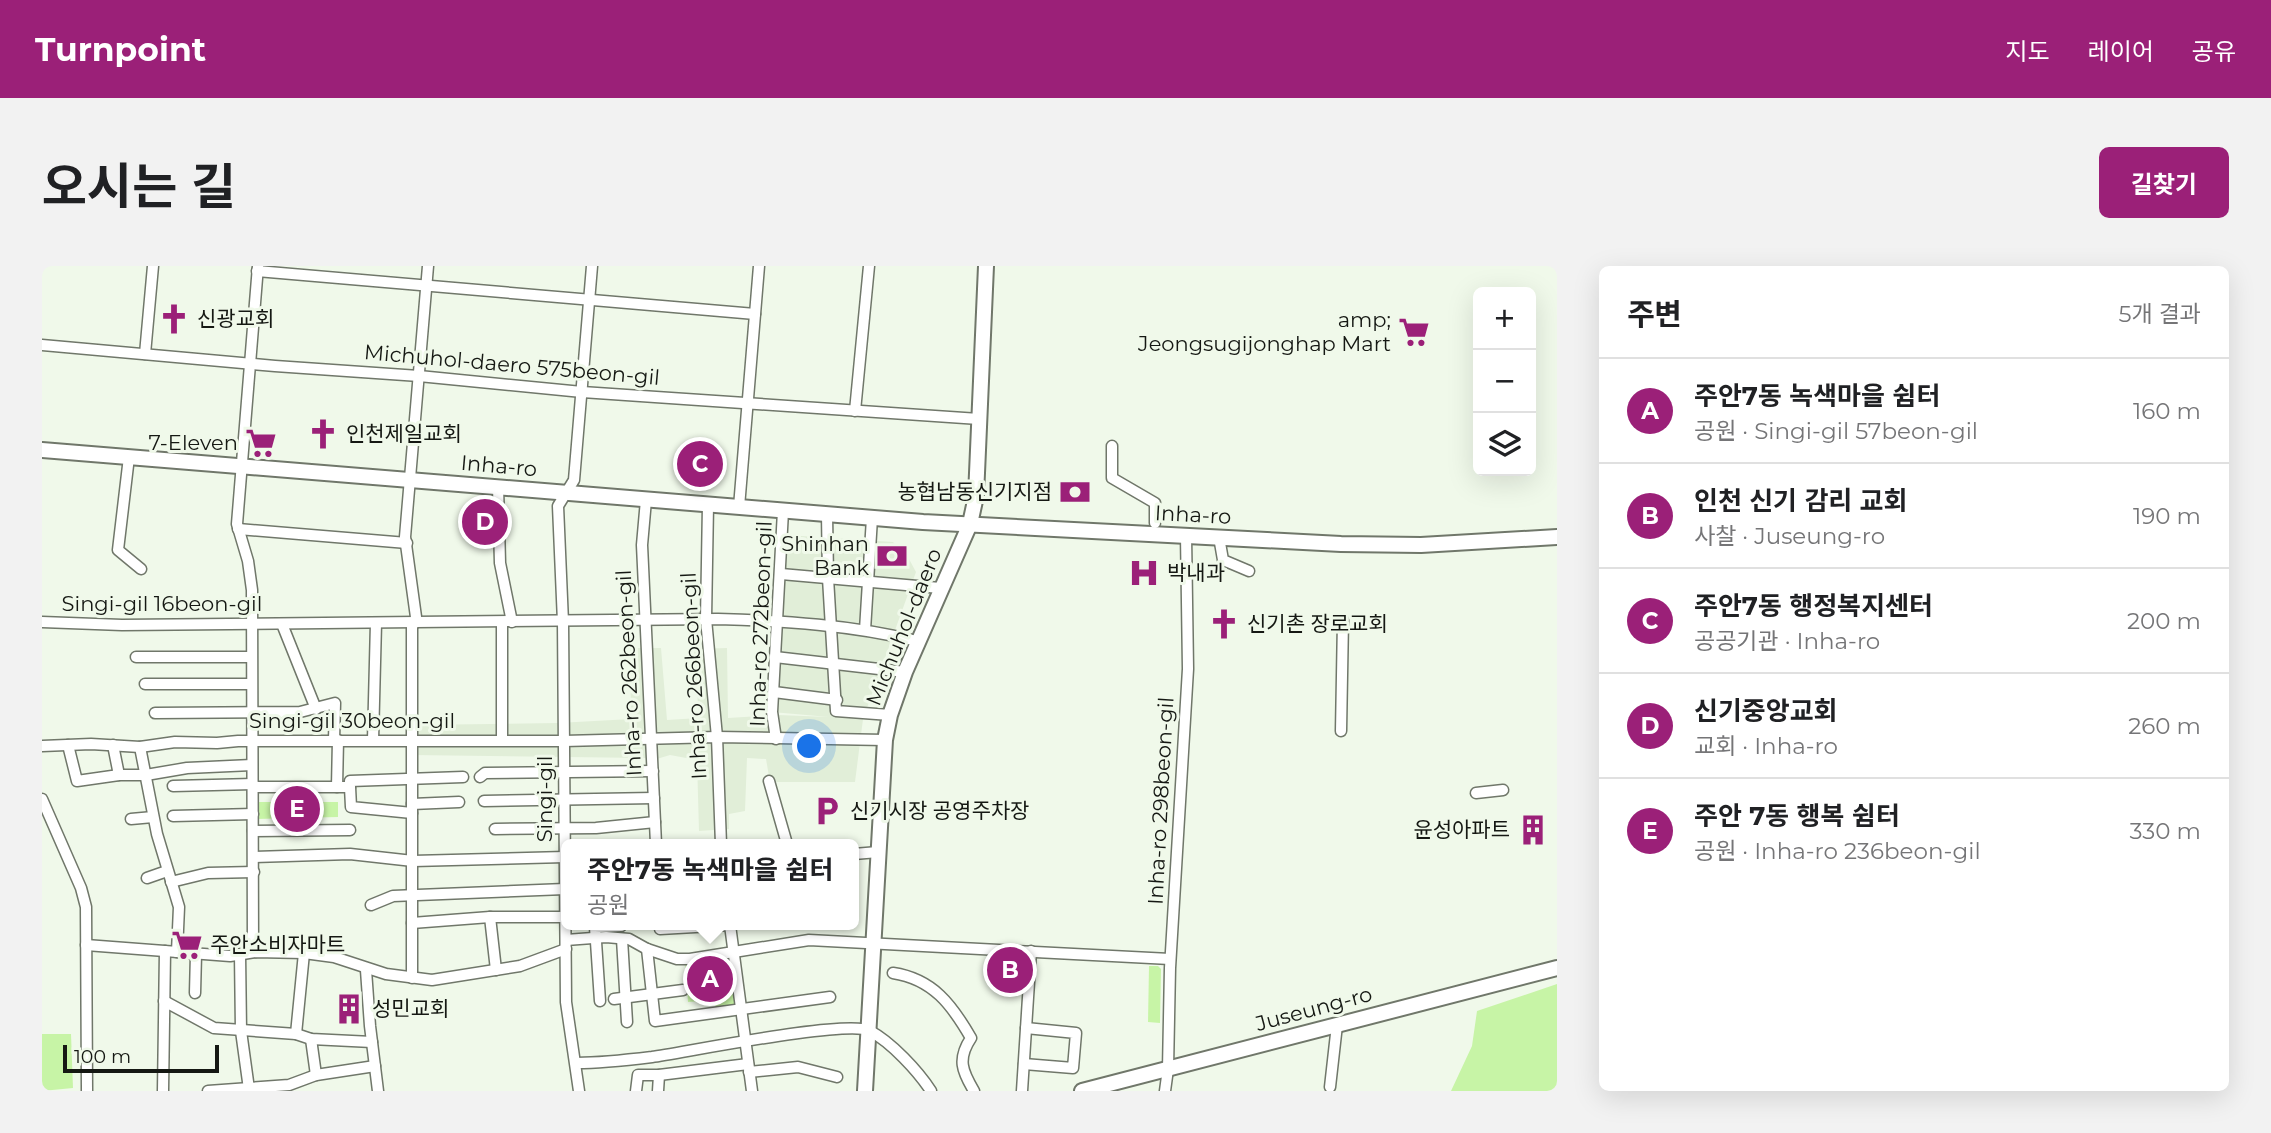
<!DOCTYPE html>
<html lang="ko">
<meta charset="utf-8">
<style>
body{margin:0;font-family:Montserrat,"Noto Sans KR",sans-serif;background:#f2f2f2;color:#202124}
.controls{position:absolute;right:21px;top:21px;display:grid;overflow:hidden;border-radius:10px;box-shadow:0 7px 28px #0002}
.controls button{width:63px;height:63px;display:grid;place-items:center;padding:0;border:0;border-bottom:2px solid #e0e0e0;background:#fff;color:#202124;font:35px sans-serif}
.scale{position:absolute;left:21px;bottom:18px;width:156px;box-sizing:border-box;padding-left:7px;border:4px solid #151813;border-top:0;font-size:19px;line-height:24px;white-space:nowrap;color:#151813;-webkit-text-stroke:5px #f0f9ea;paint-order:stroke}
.you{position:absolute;left:768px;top:481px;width:24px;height:24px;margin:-18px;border:5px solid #fff;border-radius:50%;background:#1a73e8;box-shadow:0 0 0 10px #1a73e833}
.badge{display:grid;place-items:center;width:46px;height:46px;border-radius:50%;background:#9b2078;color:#fff;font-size:23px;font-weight:700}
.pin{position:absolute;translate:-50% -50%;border:4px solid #fff;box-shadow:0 2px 7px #0006}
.popup{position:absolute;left:519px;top:573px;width:298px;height:91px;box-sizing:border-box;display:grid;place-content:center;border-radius:10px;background:#fff;filter:drop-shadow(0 2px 5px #0005);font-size:23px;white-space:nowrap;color:#757577}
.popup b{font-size:26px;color:#202124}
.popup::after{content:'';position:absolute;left:50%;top:100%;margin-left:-14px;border:14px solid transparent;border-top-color:#fff}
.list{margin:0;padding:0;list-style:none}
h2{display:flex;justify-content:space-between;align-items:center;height:91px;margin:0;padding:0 28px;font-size:30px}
h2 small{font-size:23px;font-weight:400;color:#757577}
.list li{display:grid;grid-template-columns:46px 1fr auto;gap:21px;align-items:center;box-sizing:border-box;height:105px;padding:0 28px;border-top:2px solid #e0e0e0}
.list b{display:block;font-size:26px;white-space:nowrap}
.list p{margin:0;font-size:23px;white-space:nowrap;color:#757577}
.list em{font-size:23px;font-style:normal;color:#757577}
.icon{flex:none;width:38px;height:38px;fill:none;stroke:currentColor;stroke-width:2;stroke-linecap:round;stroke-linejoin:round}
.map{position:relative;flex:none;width:1515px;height:825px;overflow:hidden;border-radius:10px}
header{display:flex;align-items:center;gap:42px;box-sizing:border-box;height:98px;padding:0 35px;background:#9b2078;color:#fff}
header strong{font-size:33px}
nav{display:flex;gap:38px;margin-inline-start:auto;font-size:24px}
.intro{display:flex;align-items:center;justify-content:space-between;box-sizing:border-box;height:168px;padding:0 42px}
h1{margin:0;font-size:49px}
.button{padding:18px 32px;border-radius:10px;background:#9b2078;color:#fff;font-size:24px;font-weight:700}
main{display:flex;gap:42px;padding:0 42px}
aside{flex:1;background:#fff;border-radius:10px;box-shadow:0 7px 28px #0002}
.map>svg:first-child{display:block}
.built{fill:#e1eed8}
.green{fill:#c7f4a6}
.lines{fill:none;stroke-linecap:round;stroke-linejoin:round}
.street-casing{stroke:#70776a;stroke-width:13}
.secondary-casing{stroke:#70776a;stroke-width:18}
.street{stroke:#fff;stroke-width:10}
.secondary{stroke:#fff;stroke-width:14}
.labels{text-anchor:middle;stroke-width:6;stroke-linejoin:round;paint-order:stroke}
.poi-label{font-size:21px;fill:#151813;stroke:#f0f9ea;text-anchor:start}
.street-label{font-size:21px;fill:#151813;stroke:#f0f9ea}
</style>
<header>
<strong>Turnpoint</strong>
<nav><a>지도</a><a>레이어</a><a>공유</a></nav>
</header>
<div class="intro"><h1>오시는 길</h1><a class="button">길찾기</a></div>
<main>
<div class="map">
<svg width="1515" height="825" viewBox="0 0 1515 825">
<rect width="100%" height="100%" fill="#f0f9ea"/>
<!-- built -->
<path class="built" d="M744,269L851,276L867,293L874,306L821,453L813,516H728L724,493L705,492L703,545L687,548V563L657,565L655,494L628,489L608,495L603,492L369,489L370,459L516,457L589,453L588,382H619L625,454L657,452L652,383L685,382L686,452L736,449L787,451L730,446Z"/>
<!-- green -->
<g class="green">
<path d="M214,536H296V551L214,553Z"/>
<path d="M690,685L696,750L675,749L672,734L646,736L643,693Z"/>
<path d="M1107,700H1116L1119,703L1118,757L1106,756Z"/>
<path d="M1515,718V825H1409L1430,780L1435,745Z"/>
<path d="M0,768H29L31,822L0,825Z"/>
</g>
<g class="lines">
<!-- street casing -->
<g class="street-casing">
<g id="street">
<path d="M215,5L713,48"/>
<path d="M0,79L233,100L377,110L540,126L937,153"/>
<path d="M103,88L111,0"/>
<path d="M813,145L827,0"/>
<path d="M1070,180V212L1113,237V257"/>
<path d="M87,191L76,284L99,303"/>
<path d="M456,220L458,297L470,356"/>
<path d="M604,234L600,279L614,578"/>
<path d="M666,239L664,353L675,471L679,578"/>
<path d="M697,241L717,0"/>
<path d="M785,248L786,312L794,445L848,449"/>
<path d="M196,263L365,277"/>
<path d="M1177,271L1181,294L1207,305"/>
<path d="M739,308L898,322"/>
<path d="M0,356L80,359L676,353C743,355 810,359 875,375"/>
<path d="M460,356V474"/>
<path d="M370,357V712"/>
<path d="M373,357L374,351L363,271L386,0"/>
<path d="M240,358L274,443"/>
<path d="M823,364L830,252"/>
<path d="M94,391H209"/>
<path d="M733,391L863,406"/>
<path d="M103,418H209"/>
<path d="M732,426L795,434"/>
<path d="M113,447L258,446L293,437L292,474"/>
<path d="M1299,465L1301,354"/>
<path d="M734,473L730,446L741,245"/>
<path d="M331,474L334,357"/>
<path d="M26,479L35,515L77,509H104L145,502L210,499"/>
<path d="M71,479L77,509"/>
<path d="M0,480L49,478L98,481L133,476L175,477L196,475H522L675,471L843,474"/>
<path d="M98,481L115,568L137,641L135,686"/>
<path d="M438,511L443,507L611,505"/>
<path d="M727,515L745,578"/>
<path d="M131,520L211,518"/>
<path d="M211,521H308L309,541L370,547"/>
<path d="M295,521L296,474"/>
<path d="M308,521V515L421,511"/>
<path d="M1434,527L1461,524"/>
<path d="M0,533L39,622L44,641L45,825"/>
<path d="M442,535L612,532"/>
<path d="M370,538L417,536"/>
<path d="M131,550L211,548"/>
<path d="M89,553L111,551"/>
<path d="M453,563L554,562L613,556"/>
<path d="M211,565L308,564"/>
<path d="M812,588L836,586"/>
<path d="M212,591L308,588L371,595L523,591"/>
<path d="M105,612L125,605"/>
<path d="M129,616L166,607L212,606"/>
<path d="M329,639L351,630L523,623"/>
<path d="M448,651L454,704"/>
<path d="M370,657L448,651H523"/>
<path d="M688,659L710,825"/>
<path d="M618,663L688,659"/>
<path d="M580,673L585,756"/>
<path d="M524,674L564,671L587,673L605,683L635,693H648L767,674L1128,693"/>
<path d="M44,679L188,690L213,686L262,687L292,691L344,708L390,714L478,700L524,683"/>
<path d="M605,683L613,755L788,731"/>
<path d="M213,686L211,683L210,324L206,295L195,258L216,0"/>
<path d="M198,688L199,765L207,823"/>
<path d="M324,704L328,760L336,825"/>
<path d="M851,707C891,713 910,739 929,772C915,793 920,805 932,825"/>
<path d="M153,727L154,688"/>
<path d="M572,733L641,724"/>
<path d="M122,735L172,762L254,768L269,773L330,776"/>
<path d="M558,735L553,661L579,660"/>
<path d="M254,768L262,687"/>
<path d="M269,773L274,809"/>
<path d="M535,797C560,797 585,794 610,791C645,786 807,753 828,765C849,776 876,805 889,825"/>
<path d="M982,798L1031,802L1034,767L984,762"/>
<path d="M707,806L756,801L795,811"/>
<path d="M1288,821L1295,759"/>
<path d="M121,825L123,685"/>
<path d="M166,825L247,819L274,809L333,800"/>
<path d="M537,825L524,736L521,356L516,240L532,214L550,0"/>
<path d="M594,825L596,809H617L706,798"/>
<path d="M616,825L617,809"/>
<path d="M980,825L989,685"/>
<path d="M1123,825L1126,803L1128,702L1146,403L1144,269"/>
</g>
</g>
<!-- secondary casing -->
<g class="secondary-casing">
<g id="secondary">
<path d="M0,184L881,256L1299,278L1379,279L1515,271"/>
<path d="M823,825L843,474L848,449L863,406L928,258L934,230L944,0"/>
<path d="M1040,825L1515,702"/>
</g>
</g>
<!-- street -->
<use href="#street" class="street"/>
<!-- secondary -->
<use href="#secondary" class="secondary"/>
</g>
<!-- icons -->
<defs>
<g id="church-bare" transform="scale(2.415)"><path d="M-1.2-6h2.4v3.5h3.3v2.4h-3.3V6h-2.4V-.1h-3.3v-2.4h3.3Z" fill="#9b2078" stroke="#f0f9ea" stroke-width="2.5" paint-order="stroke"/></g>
<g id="supermarket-bare" transform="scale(2.415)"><path d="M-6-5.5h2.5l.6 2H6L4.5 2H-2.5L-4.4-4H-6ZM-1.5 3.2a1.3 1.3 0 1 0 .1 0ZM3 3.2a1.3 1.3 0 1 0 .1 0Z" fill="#9b2078" stroke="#f0f9ea" stroke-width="2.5" paint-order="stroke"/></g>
<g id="bank-bare" transform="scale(2.415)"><path d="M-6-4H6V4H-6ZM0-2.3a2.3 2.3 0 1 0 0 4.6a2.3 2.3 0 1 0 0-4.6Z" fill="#9b2078" stroke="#f0f9ea" stroke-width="2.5" paint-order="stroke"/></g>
<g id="hospital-bare" transform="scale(2.415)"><path d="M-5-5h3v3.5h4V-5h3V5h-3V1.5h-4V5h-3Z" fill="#9b2078" stroke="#f0f9ea" stroke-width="2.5" paint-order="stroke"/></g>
<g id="parking-bare" transform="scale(2.415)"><path d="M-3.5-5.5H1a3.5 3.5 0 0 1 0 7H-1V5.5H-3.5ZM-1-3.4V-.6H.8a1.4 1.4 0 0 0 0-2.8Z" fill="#9b2078" stroke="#f0f9ea" stroke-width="2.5" paint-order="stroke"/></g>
<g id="building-bare" transform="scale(2.415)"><path d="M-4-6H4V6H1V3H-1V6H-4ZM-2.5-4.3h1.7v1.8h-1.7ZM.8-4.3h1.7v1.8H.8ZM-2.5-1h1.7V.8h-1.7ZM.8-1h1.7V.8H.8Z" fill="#9b2078" stroke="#f0f9ea" stroke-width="2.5" paint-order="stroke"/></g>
</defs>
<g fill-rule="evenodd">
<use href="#church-bare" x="132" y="53"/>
<use href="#supermarket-bare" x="1372" y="66"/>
<use href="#church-bare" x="281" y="168"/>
<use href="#supermarket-bare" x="219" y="177"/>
<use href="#bank-bare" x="1033" y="226"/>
<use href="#bank-bare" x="850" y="290"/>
<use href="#hospital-bare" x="1102" y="307"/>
<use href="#church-bare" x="1182" y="358"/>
<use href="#parking-bare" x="785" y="545"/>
<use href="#building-bare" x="1491" y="564"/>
<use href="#supermarket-bare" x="145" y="679"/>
<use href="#building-bare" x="307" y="743"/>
</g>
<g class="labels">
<!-- poi labels -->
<g class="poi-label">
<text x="155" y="60">신광교회</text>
<text x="1349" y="61" text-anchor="end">amp;<tspan x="1349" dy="24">Jeongsugijonghap Mart</tspan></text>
<text x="304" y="175">인천제일교회</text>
<text x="196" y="184" text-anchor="end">7-Eleven</text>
<text x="1010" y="233" text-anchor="end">농협남동신기지점</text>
<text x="827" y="285" text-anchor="end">Shinhan<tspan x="827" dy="24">Bank</tspan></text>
<text x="1125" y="314">박내과</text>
<text x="1205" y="365">신기촌 장로교회</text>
<text x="808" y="552">신기시장 공영주차장</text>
<text x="1468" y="571" text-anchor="end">윤성아파트</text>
<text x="168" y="686">주안소비자마트</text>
<text x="330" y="750">성민교회</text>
</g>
<!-- street labels -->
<g class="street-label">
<text transform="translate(470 99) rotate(5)" y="7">Michuhol-daero 575beon-gil</text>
<text transform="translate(457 200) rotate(5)" y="7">Inha-ro</text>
<text transform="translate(1151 249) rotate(3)" y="7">Inha-ro</text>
<text x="120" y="345">Singi-gil 16beon-gil</text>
<text transform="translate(719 358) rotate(-88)" y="7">Inha-ro 272beon-gil</text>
<text transform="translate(862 361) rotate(-68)" y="7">Michuhol-daero</text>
<text transform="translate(587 407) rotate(-93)" y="7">Inha-ro 262beon-gil</text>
<text transform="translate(652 410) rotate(-93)" y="7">Inha-ro 266beon-gil</text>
<text x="310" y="462">Singi-gil 30beon-gil</text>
<text transform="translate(503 533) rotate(-90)" y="7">Singi-gil</text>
<text transform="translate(1119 535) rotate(-87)" y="7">Inha-ro 298beon-gil</text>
<text transform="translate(1272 743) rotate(-15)" y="7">Juseung-ro</text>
</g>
</g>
</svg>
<div class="controls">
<button>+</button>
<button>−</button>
<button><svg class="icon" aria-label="layers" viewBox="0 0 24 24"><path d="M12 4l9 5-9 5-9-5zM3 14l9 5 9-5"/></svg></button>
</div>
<div class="scale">100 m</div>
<div class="you"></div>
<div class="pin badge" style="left:668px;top:713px">A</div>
<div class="popup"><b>주안7동 녹색마을 쉼터</b>공원</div>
<div class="pin badge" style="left:968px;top:704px">B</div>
<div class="pin badge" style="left:658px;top:198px">C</div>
<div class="pin badge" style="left:443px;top:256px">D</div>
<div class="pin badge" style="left:255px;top:543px">E</div>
</div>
<aside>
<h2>주변<small>5개 결과</small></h2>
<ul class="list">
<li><span class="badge">A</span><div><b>주안7동 녹색마을 쉼터</b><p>공원 · Singi-gil 57beon-gil</p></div><em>160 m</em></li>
<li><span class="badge">B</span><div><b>인천 신기 감리 교회</b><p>사찰 · Juseung-ro</p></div><em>190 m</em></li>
<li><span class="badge">C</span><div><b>주안7동 행정복지센터</b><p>공공기관 · Inha-ro</p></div><em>200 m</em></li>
<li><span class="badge">D</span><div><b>신기중앙교회</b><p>교회 · Inha-ro</p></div><em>260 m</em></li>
<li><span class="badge">E</span><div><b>주안 7동 행복 쉼터</b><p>공원 · Inha-ro 236beon-gil</p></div><em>330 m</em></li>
</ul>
</aside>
</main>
